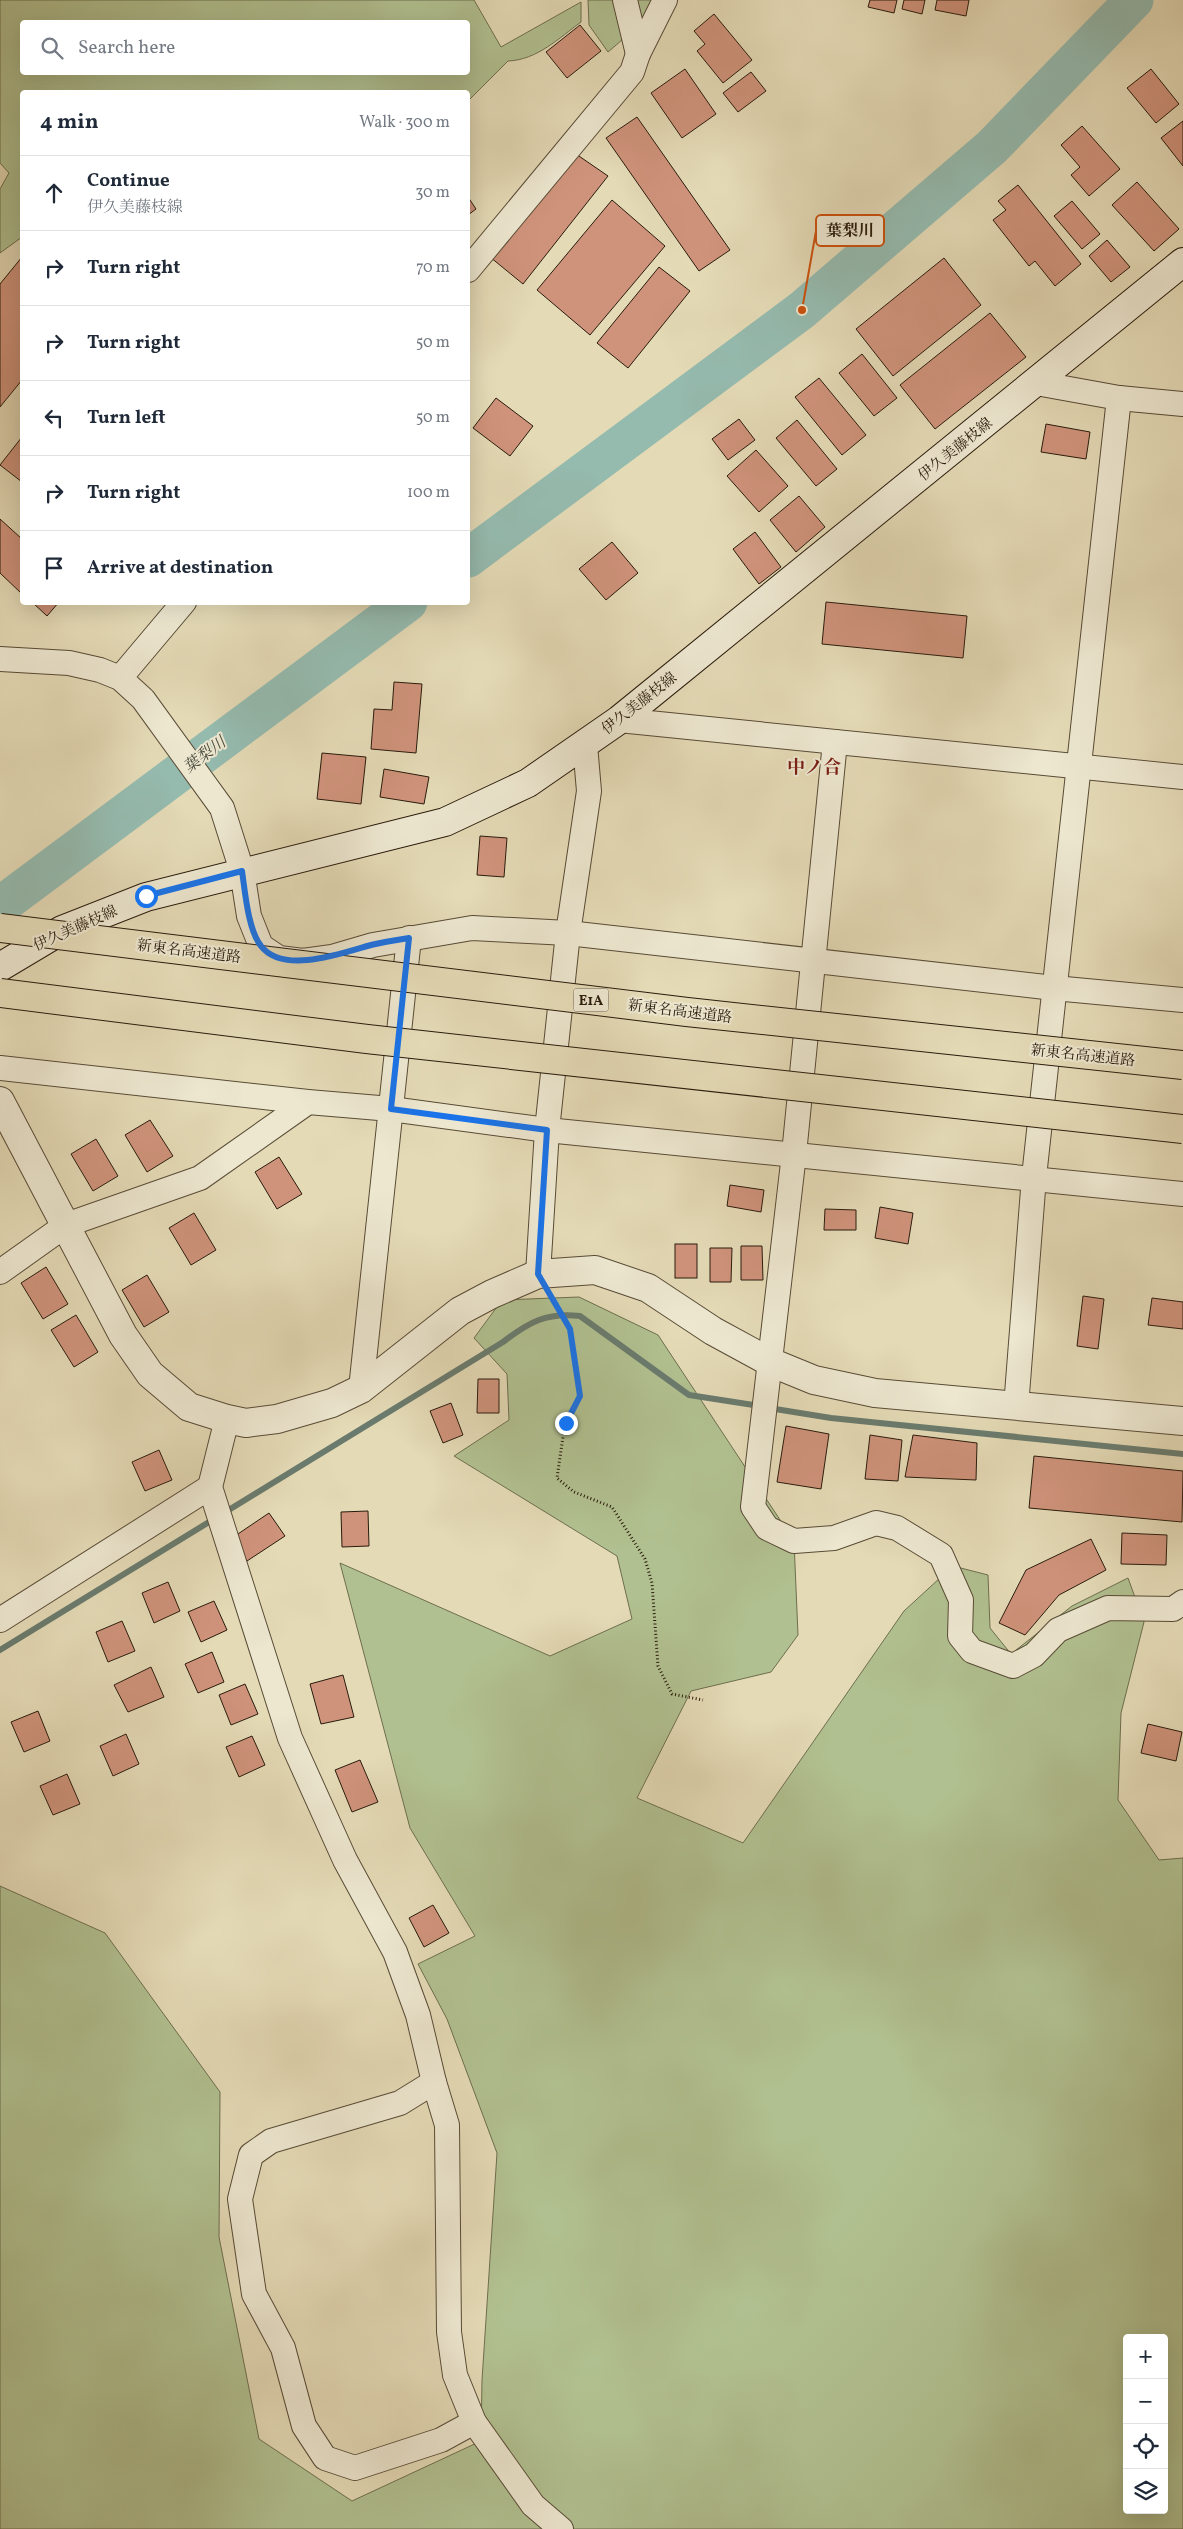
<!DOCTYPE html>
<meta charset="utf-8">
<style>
body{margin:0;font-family:Vollkorn,"Noto Serif JP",serif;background:#f2f2f3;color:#1f2937}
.controls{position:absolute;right:15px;bottom:15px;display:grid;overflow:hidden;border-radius:5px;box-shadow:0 5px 20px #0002}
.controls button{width:45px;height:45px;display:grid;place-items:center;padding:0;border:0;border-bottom:1px solid #e0e1e3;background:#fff;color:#1f2937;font:25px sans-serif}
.stop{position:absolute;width:15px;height:15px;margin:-11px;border:4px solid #1a73e8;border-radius:50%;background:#fff}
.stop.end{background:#1a73e8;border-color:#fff;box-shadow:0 1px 5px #0008}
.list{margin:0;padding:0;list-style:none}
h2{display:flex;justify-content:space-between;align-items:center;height:65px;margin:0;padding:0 20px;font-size:21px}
h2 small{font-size:16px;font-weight:400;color:#747a83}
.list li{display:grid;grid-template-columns:32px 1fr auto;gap:15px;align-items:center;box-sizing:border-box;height:75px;padding:0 20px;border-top:1px solid #e0e1e3}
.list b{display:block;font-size:19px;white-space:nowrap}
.list p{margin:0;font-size:16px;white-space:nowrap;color:#747a83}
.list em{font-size:16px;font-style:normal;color:#747a83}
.icon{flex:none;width:28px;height:28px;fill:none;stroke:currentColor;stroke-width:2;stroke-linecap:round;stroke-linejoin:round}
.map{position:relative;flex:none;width:1183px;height:2529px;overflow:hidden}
.search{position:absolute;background:#fff;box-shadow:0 5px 20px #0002;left:20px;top:20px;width:450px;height:55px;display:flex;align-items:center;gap:12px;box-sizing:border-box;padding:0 18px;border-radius:5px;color:#747a83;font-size:19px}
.panel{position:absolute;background:#fff;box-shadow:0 5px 20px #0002;left:20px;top:90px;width:450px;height:515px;border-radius:5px}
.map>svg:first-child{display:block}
.green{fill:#b1c090;stroke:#6d6e4e;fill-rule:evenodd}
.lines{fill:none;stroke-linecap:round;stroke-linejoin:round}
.stream{stroke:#6a7b6e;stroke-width:6}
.river{stroke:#95bbaf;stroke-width:39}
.building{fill:#cf937b;stroke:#291b0c}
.minor-casing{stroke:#584b36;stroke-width:26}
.tertiary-casing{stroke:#584b36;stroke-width:30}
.secondary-casing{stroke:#291b0c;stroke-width:30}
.path{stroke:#291b0c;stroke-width:3;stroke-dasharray:1 2.5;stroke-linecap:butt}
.minor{stroke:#ede7d0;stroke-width:24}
.tertiary{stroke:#ede7d0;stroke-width:28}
.secondary{stroke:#ede7d0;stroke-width:28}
.motorway-bridge-casing{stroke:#291b0c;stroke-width:30;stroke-linecap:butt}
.motorway-bridge{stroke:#e4dab6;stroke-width:28}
.route{stroke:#1a73e8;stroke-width:6}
.labels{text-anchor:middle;stroke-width:4;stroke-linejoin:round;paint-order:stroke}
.shield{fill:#ede7d0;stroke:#645847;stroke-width:1}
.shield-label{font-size:14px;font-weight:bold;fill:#291b0c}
.street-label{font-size:15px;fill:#291b0c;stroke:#ede7d0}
.water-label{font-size:16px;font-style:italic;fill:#494b3d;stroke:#ede7d0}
.quarter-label{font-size:18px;font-weight:bold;fill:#7a1f14;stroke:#ede7d0}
.leader{fill:none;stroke:#cb500c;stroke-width:2}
.callout-dot{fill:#cb500c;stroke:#ede7d0;stroke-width:2}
.callout{fill:#ede7d0;stroke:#cb500c;stroke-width:2}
.callout-label{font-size:16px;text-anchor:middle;font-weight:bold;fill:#291b0c}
</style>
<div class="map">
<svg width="1183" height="2529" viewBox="0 0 1183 2529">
<rect width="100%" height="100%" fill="#e4dab6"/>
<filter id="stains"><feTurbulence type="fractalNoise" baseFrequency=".004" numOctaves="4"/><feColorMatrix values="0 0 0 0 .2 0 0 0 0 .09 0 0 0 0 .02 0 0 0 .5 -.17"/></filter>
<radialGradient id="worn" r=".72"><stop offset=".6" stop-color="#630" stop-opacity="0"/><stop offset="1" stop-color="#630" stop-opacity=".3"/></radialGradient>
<!-- green -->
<g class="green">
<path d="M0,0H474L501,47L581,2V22C559,38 537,60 508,61L468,101V92H22V237L0,253V189L9,173L0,163ZM468,22V72H22V22Z"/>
<path d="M588,0H653L637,27L608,52L589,25Z"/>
<path d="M579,1297L658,1335L794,1541L798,1635L771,1672L691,1691L637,1798L743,1843L904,1611L953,1566L988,1575L990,1628L1011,1654L1072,1606L1128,1578L1144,1622L1121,1713L1118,1800L1159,1860L1183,1858V2529H0V1886L105,1933L220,2092L219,2237L259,2439L352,2501L481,2441L482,2380L497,2153L447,2019L418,1964L475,1936L410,1828L340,1563L550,1656L632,1619L617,1556L454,1456L509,1420L507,1374L474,1338L502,1300ZM1127,2338H1164V2510H1127Z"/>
</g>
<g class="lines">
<!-- stream -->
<g class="stream">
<path d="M769,1408L831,1418L1183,1454"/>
<path d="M0,1650L503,1342C529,1322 547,1312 580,1316L689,1395L760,1406"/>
</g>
<!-- river -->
<g class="river">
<path d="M468,558L802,310L992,147L1134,0"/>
<path d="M0,906L408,602"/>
</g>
</g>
<!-- building -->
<g class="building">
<path d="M870,0H897L894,13L868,7Z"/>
<path d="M904,0H925L922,14L902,9Z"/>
<path d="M937,0H969L966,16L935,10Z"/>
<path d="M714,14L752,60L723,83L697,51L705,44L694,31Z"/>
<path d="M580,25L601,51L567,78L546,52Z"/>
<path d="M685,69L716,114L682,138L651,93Z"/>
<path d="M1151,69L1179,104L1156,123L1127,88Z"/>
<path d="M751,72L766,91L738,112L723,93Z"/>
<path d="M637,117L730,250L699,271L606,138Z"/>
<path d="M1183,121V166L1161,138Z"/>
<path d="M1082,126L1120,169L1089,196L1071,175L1080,167L1061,145Z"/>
<path d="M576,154L608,176L523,284L490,257Z"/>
<path d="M1137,182L1179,229L1154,251L1112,205Z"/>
<path d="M1018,185L1081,264L1055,286L1035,261L1029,266L993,220L1006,210L998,201Z"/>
<path d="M468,197L476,209L468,215Z"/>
<path d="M612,200L665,246L590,335L537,290Z"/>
<path d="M1072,201L1100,234L1082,249L1054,216Z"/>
<path d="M1107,240L1130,267L1111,282L1089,256Z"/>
<path d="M22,257V380L0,407V284Z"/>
<path d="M944,258L981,305L893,376L856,329Z"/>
<path d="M659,267L690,291L628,368L597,343Z"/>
<path d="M990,313L1026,357L935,429L900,385Z"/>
<path d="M862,354L897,398L874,416L839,373Z"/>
<path d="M819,378L866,435L842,455L795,397Z"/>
<path d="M496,398L533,426L510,456L473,428Z"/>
<path d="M739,419L755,440L728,460L712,439Z"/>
<path d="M797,420L837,469L816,486L776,438Z"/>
<path d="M1046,424L1090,432L1086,459L1041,452Z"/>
<path d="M22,437V482L0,465Z"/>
<path d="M756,450L788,486L759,512L727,476Z"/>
<path d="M799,496L825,527L796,552L770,520Z"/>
<path d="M0,519L22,539V594L0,573Z"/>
<path d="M755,532L781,567L759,584L733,549Z"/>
<path d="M612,542L638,573L606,600L579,569Z"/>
<path d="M32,602H59L47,616Z"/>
<path d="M826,602L967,616L963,658L822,644Z"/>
<path d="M394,682L422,684L416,753L371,749L374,709L392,710Z"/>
<path d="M322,753L366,757L361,804L317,799Z"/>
<path d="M384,769L429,777L424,804L380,797Z"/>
<path d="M480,836L507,838L504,877L477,875Z"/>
<path d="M150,1120L173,1156L147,1172L125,1135Z"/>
<path d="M96,1139L118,1176L93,1191L71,1154Z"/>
<path d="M279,1157L302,1194L277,1209L255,1172Z"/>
<path d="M730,1185L764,1190L761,1212L727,1206Z"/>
<path d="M880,1207L913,1213L908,1244L875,1238Z"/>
<path d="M825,1209L856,1210V1230H824Z"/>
<path d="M194,1213L216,1250L191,1265L169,1228Z"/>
<rect x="675" y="1244" width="22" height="34"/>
<path d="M741,1246H762L763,1280H741Z"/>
<path d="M710,1248H732L731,1282H710Z"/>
<path d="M46,1267L68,1304L43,1319L21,1283Z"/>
<path d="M147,1275L169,1312L144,1327L122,1290Z"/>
<path d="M1083,1296L1104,1299L1098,1349L1077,1346Z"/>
<path d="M1152,1298L1183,1302V1329L1148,1325Z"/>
<path d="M76,1315L98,1352L74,1367L51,1330Z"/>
<path d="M478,1379H499V1413H477Z"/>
<path d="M451,1403L463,1435L443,1443L430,1411Z"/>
<path d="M786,1426L829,1434L821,1489L777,1482Z"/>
<path d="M870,1435L902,1440L898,1481L865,1479Z"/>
<path d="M913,1435L977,1443L976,1480L905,1477Z"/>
<path d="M159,1450L172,1480L145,1491L132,1462Z"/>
<path d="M1034,1456L1183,1471L1182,1522L1029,1508Z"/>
<path d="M368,1511L369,1546L342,1547L341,1512Z"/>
<path d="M269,1513L285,1536L247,1561L232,1538Z"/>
<path d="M1122,1533L1167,1535L1166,1565L1121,1564Z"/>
<path d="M1091,1539L1106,1570L1059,1595L1025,1635L999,1623L1026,1570Z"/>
<path d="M168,1582L180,1611L154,1623L142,1593Z"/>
<path d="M214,1601L227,1630L201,1642L188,1612Z"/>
<path d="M122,1621L135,1651L108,1662L96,1632Z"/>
<path d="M212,1652L224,1682L198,1693L185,1664Z"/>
<path d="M151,1667L164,1697L128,1712L114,1685Z"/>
<path d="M343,1675L354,1717L321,1724L310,1684Z"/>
<path d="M245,1684L258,1714L231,1725L219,1695Z"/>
<path d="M38,1711L50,1741L24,1752L11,1722Z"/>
<path d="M1148,1724L1182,1732L1176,1761L1141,1753Z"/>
<path d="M126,1734L139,1764L113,1776L100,1746Z"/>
<path d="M252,1736L265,1765L239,1777L226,1747Z"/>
<path d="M360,1760L378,1802L352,1812L335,1770Z"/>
<path d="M67,1774L80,1804L53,1815L40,1786Z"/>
<path d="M433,1905L449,1933L424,1947L409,1918Z"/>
</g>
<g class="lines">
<!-- minor casing -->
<g class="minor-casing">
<g id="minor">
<path d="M625,0L638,54"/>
<path d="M468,270L632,72L638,54L665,0"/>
<path d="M1036,383L1119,398L1183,404"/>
<path d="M0,659L69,663L100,670L120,678L143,699L222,808L242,871L249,916L261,946L279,958L303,961L332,957L373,945L472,928L568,933L1054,988L1183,1000"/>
<path d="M120,678L184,602"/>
<path d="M619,720L1183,777"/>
<path d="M835,742L794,1154L753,1507L767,1528L794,1541L834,1538L876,1523L897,1528L941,1555L961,1600L960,1636L972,1651L1013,1666L1034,1655L1058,1630L1108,1608L1173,1609L1183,1602"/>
<path d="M0,1068L308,1102L391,1109L547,1130L1183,1194"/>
<path d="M0,1272L66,1225L200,1178L308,1102"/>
<path d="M538,1274L547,1130L568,933L589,791L585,745"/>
<path d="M361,1389L409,938"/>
<path d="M1016,1407L1034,1177L1119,398"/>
<path d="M227,1419L210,1487L290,1738L345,1860L395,1952L418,2015L434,2082L447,2125L449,2332L455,2375L474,2422L533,2505L561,2529"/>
<path d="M0,1620L210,1487"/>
<path d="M434,2082L400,2103L271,2141L251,2155L240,2199L254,2294L283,2348L304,2426L325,2458L355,2468L441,2440L474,2422"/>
</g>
</g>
<!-- tertiary casing -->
<g class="tertiary-casing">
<path id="tertiary" d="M0,1101L123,1335L150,1374L189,1407L227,1419L246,1423L277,1419L332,1403L361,1389L460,1311L492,1294L538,1274L595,1270L648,1288L713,1331L770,1362L814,1380L875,1393L1183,1421"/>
</g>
<!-- secondary casing -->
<g class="secondary-casing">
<path id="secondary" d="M0,967L62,930L146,897L445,822L528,783L619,720L1183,262"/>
</g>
<!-- path -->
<path class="path" d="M551,1297L570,1329L580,1396L565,1423L557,1478L574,1492L612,1507L645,1559L652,1583L658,1666L672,1694L703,1700"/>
<!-- minor -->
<use href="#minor" class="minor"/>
<!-- tertiary -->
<use href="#tertiary" class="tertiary"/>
<!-- secondary -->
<use href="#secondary" class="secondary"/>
<!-- motorway-bridge casing -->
<g class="motorway-bridge-casing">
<g id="motorway-bridge">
<path d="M0,928L687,1012L1183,1065"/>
<path d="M0,993L367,1039L1183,1129"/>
</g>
</g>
<!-- motorway-bridge -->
<use href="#motorway-bridge" class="motorway-bridge"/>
</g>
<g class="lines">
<!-- route -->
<path class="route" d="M146,896L242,871C245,891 248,930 261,946C283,975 343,953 371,945C383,942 396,940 409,938L391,1109L547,1130L538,1274L570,1329L580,1396L566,1423"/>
</g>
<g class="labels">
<!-- shield labels -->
<rect class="shield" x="573.5" y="988.5" width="35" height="23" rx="4"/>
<g class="shield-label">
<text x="591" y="1005">E1A</text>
</g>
<!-- street labels -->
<g class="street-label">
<text transform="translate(955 449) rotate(-39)" y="5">伊久美藤枝線</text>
<text transform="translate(639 703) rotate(-38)" y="5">伊久美藤枝線</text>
<text transform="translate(75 928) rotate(-24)" y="5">伊久美藤枝線</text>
<text transform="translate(189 951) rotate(7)" y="5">新東名高速道路</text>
<text transform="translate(680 1011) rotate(7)" y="5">新東名高速道路</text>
<text transform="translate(1083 1055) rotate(6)" y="5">新東名高速道路</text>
</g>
<!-- water labels -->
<g class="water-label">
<text transform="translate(204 754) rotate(-37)" y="6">葉梨川</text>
</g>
<!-- quarter labels -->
<g class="quarter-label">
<text x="814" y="773">中ノ合</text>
</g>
</g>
<!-- callouts -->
<path class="leader" d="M802 310L816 231"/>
<circle class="callout-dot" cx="802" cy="310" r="5"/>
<rect class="callout" x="816" y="215" width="68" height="31" rx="5"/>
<g class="callout-label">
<text x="850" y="236">葉梨川</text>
</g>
<rect width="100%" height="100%" filter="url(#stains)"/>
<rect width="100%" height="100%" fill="url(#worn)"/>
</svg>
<div class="controls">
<button>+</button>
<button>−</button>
<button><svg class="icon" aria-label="locate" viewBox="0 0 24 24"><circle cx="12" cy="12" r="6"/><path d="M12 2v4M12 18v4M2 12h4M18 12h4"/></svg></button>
<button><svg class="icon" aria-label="layers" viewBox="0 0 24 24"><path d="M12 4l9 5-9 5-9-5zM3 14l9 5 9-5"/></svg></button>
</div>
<div class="stop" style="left:146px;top:896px"></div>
<div class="stop end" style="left:566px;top:1423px"></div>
<div class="search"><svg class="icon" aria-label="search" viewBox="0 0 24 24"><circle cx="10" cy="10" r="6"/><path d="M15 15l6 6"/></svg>Search here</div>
<section class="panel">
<h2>4 min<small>Walk · 300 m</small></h2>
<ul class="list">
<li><svg class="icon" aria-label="ahead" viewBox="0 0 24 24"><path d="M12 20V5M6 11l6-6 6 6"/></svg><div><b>Continue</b><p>伊久美藤枝線</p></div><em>30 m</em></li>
<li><svg class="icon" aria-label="right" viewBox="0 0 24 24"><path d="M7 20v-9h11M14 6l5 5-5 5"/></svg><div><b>Turn right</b></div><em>70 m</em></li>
<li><svg class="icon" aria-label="right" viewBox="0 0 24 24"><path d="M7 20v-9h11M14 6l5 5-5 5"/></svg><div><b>Turn right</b></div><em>50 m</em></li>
<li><svg class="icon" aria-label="left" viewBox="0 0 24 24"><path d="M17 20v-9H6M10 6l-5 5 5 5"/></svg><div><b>Turn left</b></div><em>50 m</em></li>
<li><svg class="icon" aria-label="right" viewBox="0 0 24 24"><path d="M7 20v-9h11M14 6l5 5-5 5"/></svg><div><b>Turn right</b></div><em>100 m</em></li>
<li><svg class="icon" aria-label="arrive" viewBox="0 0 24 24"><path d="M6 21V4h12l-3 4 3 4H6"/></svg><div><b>Arrive at destination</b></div></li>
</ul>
</section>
</div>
